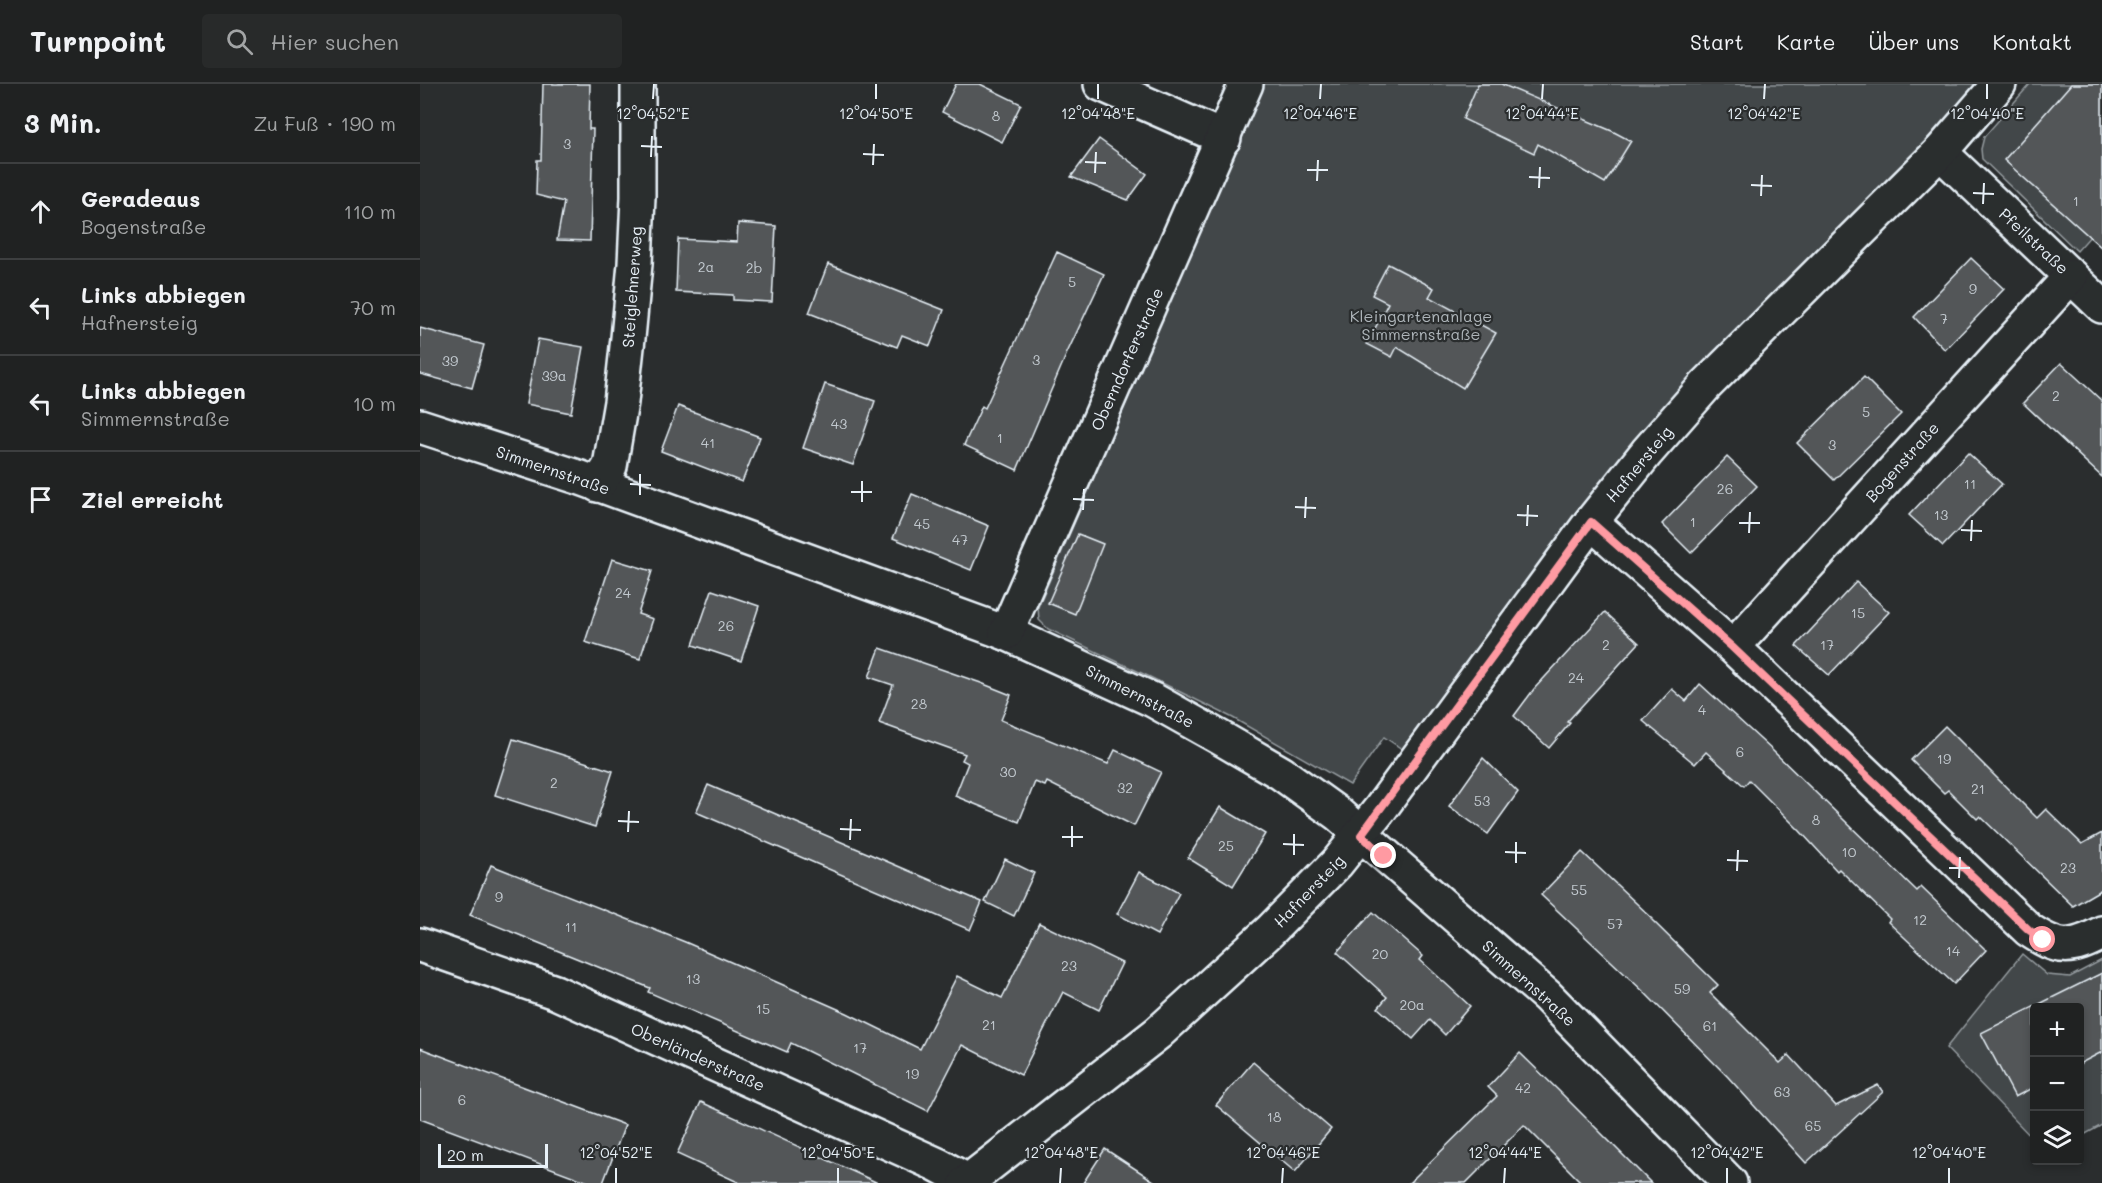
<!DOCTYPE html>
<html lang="de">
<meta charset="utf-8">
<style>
body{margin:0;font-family:Mali,sans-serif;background:#282a2a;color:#f1f3f6}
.controls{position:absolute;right:18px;bottom:18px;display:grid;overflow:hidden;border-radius:6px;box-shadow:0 3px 9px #0003}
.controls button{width:54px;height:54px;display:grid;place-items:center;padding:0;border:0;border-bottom:2px solid #3d3f40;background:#202222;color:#f1f3f6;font:30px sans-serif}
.scale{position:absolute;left:18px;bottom:15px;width:110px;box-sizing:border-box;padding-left:6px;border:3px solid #e8f1f8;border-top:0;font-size:16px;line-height:21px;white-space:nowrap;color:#e8f1f8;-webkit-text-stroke:4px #2a2d2e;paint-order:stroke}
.stop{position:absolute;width:18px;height:18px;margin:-14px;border:4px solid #ff9aa2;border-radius:50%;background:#fff}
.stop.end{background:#ff9aa2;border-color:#fff;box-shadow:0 2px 6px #0008}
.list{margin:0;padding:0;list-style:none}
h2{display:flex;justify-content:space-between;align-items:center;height:78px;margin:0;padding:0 24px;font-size:26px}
h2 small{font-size:20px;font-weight:400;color:#a2a4a5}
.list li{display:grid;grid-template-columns:39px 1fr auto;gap:18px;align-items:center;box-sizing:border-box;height:96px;padding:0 24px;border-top:2px solid #3d3f40}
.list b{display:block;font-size:22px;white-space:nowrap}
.list p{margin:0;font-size:20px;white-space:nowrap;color:#a2a4a5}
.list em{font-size:20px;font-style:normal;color:#a2a4a5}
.icon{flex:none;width:33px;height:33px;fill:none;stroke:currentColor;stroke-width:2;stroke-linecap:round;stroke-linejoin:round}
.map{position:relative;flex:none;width:1682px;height:1099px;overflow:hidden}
header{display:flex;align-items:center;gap:36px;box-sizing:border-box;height:84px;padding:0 30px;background:#202222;border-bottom:2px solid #3d3f40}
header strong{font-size:28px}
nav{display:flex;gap:33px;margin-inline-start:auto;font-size:21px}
.search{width:420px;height:54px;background:#282a2a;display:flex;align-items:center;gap:15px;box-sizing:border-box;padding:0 21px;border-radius:6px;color:#a2a4a5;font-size:22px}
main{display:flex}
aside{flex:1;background:#202222}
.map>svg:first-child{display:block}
.green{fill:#424648;stroke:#959ca0;stroke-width:1.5}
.building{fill:#535759;stroke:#e8f1f8;stroke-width:1.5}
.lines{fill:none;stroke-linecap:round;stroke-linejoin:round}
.street-casing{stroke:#e8f1f8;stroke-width:38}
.street{stroke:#2a2d2e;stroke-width:33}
.route{stroke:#ff9aa2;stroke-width:8}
.ticks{fill:none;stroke:#e8f1f8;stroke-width:2}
.labels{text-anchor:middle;stroke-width:4.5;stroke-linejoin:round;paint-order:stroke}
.number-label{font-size:14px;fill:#c3cad0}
.street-label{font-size:16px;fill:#e8f1f8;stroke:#2a2d2e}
.park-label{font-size:16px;fill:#aeb5ba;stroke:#2a2d2e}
.ticks-label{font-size:15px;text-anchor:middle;fill:#e8f1f8;stroke:#2a2d2e;stroke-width:4.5;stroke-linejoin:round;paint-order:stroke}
</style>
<header>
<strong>Turnpoint</strong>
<div class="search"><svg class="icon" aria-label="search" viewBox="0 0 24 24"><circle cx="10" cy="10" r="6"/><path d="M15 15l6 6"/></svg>Hier suchen</div>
<nav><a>Start</a><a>Karte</a><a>Über uns</a><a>Kontakt</a></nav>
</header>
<main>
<aside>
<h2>3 Min.<small>Zu Fuß · 190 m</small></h2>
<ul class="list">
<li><svg class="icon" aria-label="ahead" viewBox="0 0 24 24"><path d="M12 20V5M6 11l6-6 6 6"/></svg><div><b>Geradeaus</b><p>Bogenstraße</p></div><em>110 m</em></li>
<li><svg class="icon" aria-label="left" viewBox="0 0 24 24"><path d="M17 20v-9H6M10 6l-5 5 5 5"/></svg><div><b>Links abbiegen</b><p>Hafnersteig</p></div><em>70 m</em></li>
<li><svg class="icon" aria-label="left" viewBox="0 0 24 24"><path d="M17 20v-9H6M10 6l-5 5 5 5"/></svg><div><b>Links abbiegen</b><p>Simmernstraße</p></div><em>10 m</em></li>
<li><svg class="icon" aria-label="arrive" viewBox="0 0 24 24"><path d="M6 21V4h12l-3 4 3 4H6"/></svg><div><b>Ziel erreicht</b></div></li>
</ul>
</aside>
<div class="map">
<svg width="1682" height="1099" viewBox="0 0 1682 1099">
<rect width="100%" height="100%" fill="#2a2d2e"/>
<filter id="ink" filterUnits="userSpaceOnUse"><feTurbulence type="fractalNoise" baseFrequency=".0167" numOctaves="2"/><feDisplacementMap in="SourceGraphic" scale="12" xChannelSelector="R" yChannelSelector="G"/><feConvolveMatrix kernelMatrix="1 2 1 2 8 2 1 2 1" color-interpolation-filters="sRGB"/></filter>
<g filter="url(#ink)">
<!-- green -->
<g class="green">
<path d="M844,0H1558L1509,58L1279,288L1216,354L1157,429L982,665L964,653L930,701L813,634L730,593L628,545L619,536L618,523Z"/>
<path d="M1610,0H1682V114L1674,148L1657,167L1562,75L1561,65L1564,53Z"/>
<path d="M1602,870L1627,891L1650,893L1682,876V1041L1660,1053V924H1614V1056L1526,964Z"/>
</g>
<!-- building -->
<g class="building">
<path d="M123,0H170L169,45H173L170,157L137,156L144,118L116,111L117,76H121Z"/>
<path d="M536,0H560L601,20L582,58L522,28Z"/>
<path d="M1058,0H1081L1192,47L1211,57L1185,99L1118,60L1114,69L1043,35Z"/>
<path d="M1651,0H1682V164L1584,76Z"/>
<path d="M679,55L727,90L708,116L651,93Z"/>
<path d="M318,139L356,142L352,218L313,216V211L256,208L258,155L317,158Z"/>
<path d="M637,168L684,190L647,269L597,386L544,361L562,322L565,324Z"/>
<path d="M1551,174L1584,205L1525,266L1494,233Z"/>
<path d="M408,180L524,226L510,262L482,251L477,263L389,229Z"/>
<path d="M968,180L1014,204L1009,213L1076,249L1043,304L977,263L972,273L947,260L968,219L952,211Z"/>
<path d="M0,244L64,261L52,304L0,290Z"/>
<path d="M118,255L163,263L151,329L106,320Z"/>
<path d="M1641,279L1682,317V393L1603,319Z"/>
<path d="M1444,293L1481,330L1414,396L1377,359Z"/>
<path d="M405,300L455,317L433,381L383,364Z"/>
<path d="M258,322L340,353L322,398L241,367Z"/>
<path d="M1548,369L1582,400L1523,462L1489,431Z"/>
<path d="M1307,373L1337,402L1271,469L1242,440Z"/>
<path d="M492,410L569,442L551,486L473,454Z"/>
<path d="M658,450L683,460L655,530L628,519Z"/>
<path d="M192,475L232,487L218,530L233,535L220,575L165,558Z"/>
<path d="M1436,498L1469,528L1409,591L1376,562Z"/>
<path d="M292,506L339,522L321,577L273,561Z"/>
<path d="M1185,528L1219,559L1147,638L1150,639L1129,664L1094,632L1114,605Z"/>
<path d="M460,564L561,599L591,611L581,636L688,680L695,666L741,688L714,742L627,698L625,702L615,698L599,738L535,712L548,679L542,676L545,670L459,639L473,601L449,593Z"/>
<path d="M1280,600L1352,666L1497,807L1501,803L1566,866L1534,900L1468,838L1470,835L1419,785L1417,787L1380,747L1329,696L1324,702L1286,668L1275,680L1223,637L1252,605L1266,617Z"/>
<path d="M1525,642L1617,734L1626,725L1662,760L1682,749V805L1653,822L1560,732L1557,735L1528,706L1524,709L1491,676Z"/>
<path d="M93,655L193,687L175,743L75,711Z"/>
<path d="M1063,674L1098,708L1068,750L1029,722Z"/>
<path d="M288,701L562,818L550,846L276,728Z"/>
<path d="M800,723L845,750L813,802L768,774Z"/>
<path d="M1162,768L1233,835L1232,836L1298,901L1290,909L1360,979L1369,971L1416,1022L1458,1001L1463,1008L1386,1079L1308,993L1226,910L1121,811Z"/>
<path d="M585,775L614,789L594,832L565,818Z"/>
<path d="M71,781L265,858L427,929L500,965L537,892L582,914L619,839L702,879L679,926L643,908L601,991L542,961L508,1027L371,959L367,968L228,908L230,904L50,831Z"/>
<path d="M719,788L759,809L737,851L697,830Z"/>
<path d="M953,828L1003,872L1000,876L1050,922L1025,951L1010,936L993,955L958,924L967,913L917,868Z"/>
<path d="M1682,889V968L1659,980V924H1614V1003L1595,1013L1561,949Z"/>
<path d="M0,964L205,1041L183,1099H171L0,1035Z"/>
<path d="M1100,969L1138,1006L1231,1099H1162L1104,1041L1046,1099H989L1077,1012L1068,1003Z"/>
<path d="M833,978L911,1045L875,1088L796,1021Z"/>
<path d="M281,1018L458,1099H320L257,1070Z"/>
<path d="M685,1065L737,1099H663Z"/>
</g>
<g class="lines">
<!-- street casing -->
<g class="street-casing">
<g id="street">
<path d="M681,0L804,54"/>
<path d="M1520,68L1682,222"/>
<path d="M0,342L161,394L586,549L733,616L799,653L861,689L918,730L1127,912L1310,1099"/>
<path d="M178,401L190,382L201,318L208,254L215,180L218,113V0"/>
<path d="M1171,438L1313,563L1609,846C1639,866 1650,866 1682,849"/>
<path d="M586,549L826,0"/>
<path d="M1313,563L1651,192"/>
<path d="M0,861L135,908L518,1081L551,1099"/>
<path d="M546,1099L738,949L850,847L917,779L961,724L1171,438L1227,368L1286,301L1520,68L1579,0"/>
</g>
</g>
<!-- street -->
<use href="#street" class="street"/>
</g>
</g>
<g class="lines" filter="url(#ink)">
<!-- route -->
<path class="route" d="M964,772L941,751L1171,438L1312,563L1609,846L1623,856"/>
</g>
<!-- ticks -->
<path class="ticks" d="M233,15L234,0M456,15V0M678,15V0M900,15L901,0M1122,15L1123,0M1344,15L1345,0M1567,15V0M221,62L242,63M443,70L464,71M231,73L232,52M665,78L686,79M453,81L454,60M887,86H908M675,89L676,68M1109,93L1130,94M897,97L898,76M1331,101L1352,102M1119,104L1120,83M1553,109L1574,110M1341,112L1342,91M1563,120L1564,99M210,400L231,401M431,408H452M220,411V390M653,415L674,416M442,418V397M875,423L896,424M663,426L664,405M1097,431L1118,432M885,434L886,413M1319,439H1340M1107,442L1108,421M1541,446L1562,447M1329,449L1330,428M1551,457L1552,436M198,737L219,738M420,745L441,746M208,748L209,727M642,753H663M430,756L431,735M863,760L884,761M652,763V742M1085,768L1106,769M874,771V750M1307,776L1328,777M1096,779V758M1529,784H1550M1317,787L1318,766M1539,794L1540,773M196,1099V1084M418,1099V1084M640,1099L641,1084M862,1099L863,1084M1084,1099L1085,1084M1307,1099V1084M1529,1099V1084"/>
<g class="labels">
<!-- number labels -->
<g class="number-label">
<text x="576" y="37">8</text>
<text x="147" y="65">3</text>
<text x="1656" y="122">1</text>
<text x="286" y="188">2a</text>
<text x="334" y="189">2b</text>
<text x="652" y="203">5</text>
<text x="1553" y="210">9</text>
<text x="1524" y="240">7</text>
<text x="616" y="281">3</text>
<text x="30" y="282">39</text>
<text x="134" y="297">39a</text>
<text x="1636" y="317">2</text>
<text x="1446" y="333">5</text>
<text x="419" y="345">43</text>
<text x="580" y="359">1</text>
<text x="288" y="364">41</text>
<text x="1412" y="366">3</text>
<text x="1550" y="405">11</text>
<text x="1305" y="410">26</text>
<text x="1521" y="436">13</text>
<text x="1273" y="443">1</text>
<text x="502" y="445">45</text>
<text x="540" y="461">47</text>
<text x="203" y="514">24</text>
<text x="1438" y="534">15</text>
<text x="306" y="547">26</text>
<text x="1186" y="566">2</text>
<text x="1407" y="566">17</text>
<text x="1156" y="599">24</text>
<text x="499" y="625">28</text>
<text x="1282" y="631">4</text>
<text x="1320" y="673">6</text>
<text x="1524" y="680">19</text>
<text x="588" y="693">30</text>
<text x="134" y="704">2</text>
<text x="705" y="709">32</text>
<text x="1558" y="710">21</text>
<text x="1062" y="722">53</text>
<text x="1396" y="741">8</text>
<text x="806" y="767">25</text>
<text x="1429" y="773">10</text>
<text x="1648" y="789">23</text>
<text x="1159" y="811">55</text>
<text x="79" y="818">9</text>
<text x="1500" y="841">12</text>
<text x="1195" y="845">57</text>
<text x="151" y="848">11</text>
<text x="1533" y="872">14</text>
<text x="960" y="875">20</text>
<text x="649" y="887">23</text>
<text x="273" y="900">13</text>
<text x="1262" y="910">59</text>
<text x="992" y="926">20a</text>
<text x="343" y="930">15</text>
<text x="569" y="946">21</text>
<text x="1290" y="947">61</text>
<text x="440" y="969">17</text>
<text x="492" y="995">19</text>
<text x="1103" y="1009">42</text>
<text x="1362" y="1013">63</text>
<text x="42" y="1021">6</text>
<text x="854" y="1038">18</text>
<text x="1393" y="1047">65</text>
</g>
<!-- street labels -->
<g class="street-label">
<text transform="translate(1614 157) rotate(43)" y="6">Pfeilstraße</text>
<text transform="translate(212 203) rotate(-86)" y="6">Steiglehnerweg</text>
<text transform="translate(707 275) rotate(-66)" y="6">Oberndorferstraße</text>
<text transform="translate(1482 378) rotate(-48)" y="6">Bogenstraße</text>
<text transform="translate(1219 380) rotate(-50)" y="6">Hafnersteig</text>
<text transform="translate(133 386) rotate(19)" y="6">Simmernstraße</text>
<text transform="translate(720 612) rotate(27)" y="6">Simmernstraße</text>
<text transform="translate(889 807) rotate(-46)" y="6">Hafnersteig</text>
<text transform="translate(1109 899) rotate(42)" y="6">Simmernstraße</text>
<text transform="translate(278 973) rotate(24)" y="6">Oberländerstraße</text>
</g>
<!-- park labels -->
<g class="park-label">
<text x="1001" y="238">Kleingartenanlage<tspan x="1001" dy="18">Simmernstraße</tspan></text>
</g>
</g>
<g class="ticks-label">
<text x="233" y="35">12°04'52"E</text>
<text x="456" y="35">12°04'50"E</text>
<text x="678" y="35">12°04'48"E</text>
<text x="900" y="35">12°04'46"E</text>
<text x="1122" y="35">12°04'44"E</text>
<text x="1344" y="35">12°04'42"E</text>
<text x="1567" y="35">12°04'40"E</text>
<text x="196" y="1074">12°04'52"E</text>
<text x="418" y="1074">12°04'50"E</text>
<text x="641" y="1074">12°04'48"E</text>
<text x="863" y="1074">12°04'46"E</text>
<text x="1085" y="1074">12°04'44"E</text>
<text x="1307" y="1074">12°04'42"E</text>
<text x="1529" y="1074">12°04'40"E</text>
</g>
</svg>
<div class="controls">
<button>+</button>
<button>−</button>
<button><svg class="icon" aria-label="layers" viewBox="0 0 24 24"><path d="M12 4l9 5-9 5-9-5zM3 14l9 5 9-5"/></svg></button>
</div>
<div class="scale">20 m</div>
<div class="stop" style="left:1623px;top:856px"></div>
<div class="stop end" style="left:964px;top:772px"></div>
</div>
</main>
